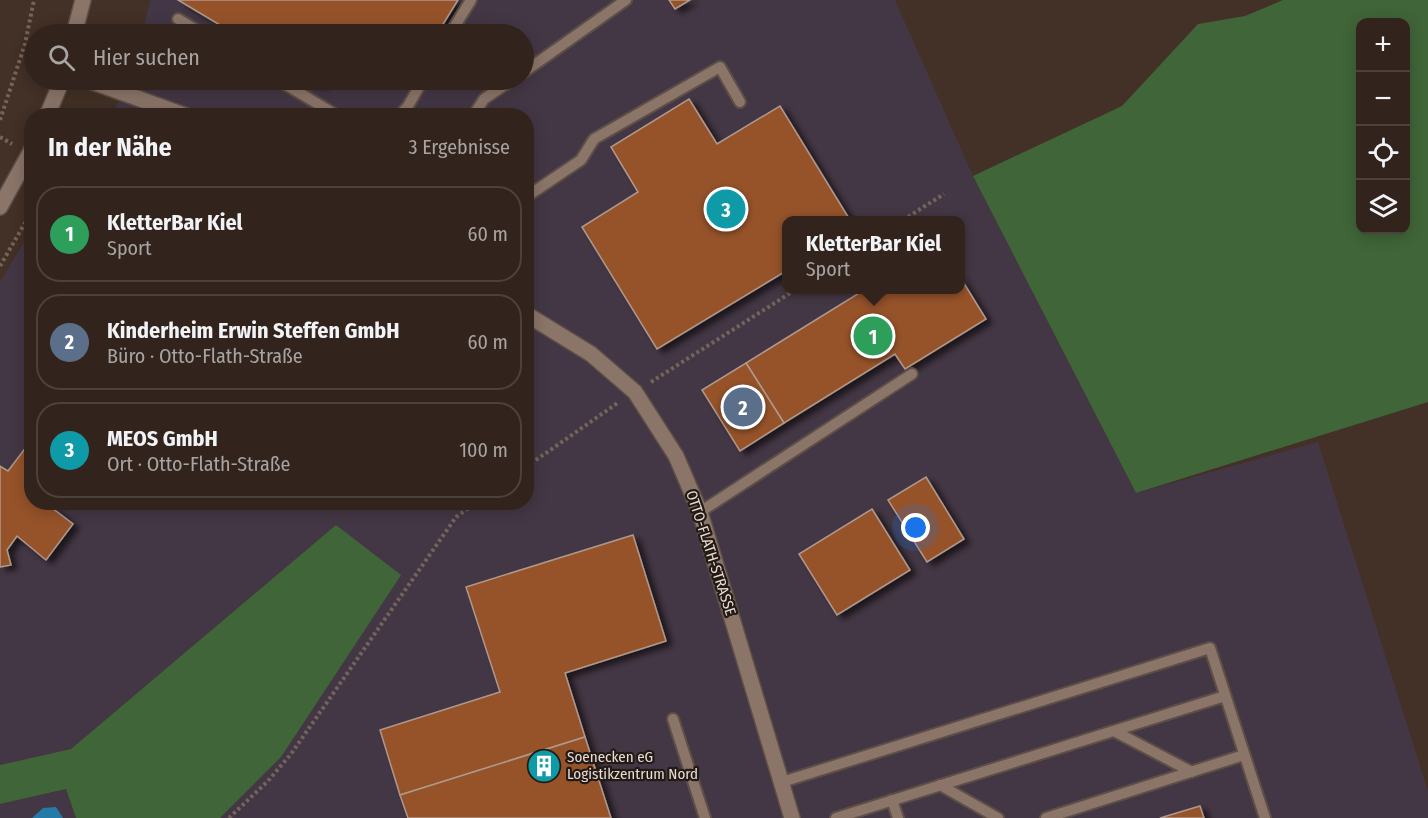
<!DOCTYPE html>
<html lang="de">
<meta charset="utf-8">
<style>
body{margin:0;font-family:"Fira Sans Condensed",sans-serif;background:#3a2c25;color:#f1f3f6}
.controls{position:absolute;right:18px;top:18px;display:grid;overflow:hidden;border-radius:12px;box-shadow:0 3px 15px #0003}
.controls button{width:54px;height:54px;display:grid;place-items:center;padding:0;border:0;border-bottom:2px solid #4d413b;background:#32241c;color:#f1f3f6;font:30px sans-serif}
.you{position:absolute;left:916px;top:528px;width:21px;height:21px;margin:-15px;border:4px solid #fff;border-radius:50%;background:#1a73e8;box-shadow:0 0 0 9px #1a73e833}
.badge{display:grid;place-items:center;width:39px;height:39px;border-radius:50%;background:#d93025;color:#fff;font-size:20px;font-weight:700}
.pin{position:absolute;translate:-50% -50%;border:3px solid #fff;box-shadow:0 2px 6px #0006}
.popup{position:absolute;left:782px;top:216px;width:183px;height:78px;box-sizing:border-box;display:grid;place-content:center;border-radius:12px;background:#32241c;filter:drop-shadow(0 2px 4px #0005);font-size:20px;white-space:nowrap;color:#a8a4a3}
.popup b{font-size:22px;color:#f1f3f6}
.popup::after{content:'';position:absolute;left:50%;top:100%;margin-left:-12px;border:12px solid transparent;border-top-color:#32241c}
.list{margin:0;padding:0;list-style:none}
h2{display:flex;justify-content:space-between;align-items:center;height:78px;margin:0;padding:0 24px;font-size:26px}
h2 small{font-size:20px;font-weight:400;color:#a8a4a3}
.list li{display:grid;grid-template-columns:39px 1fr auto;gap:18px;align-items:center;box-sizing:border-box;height:96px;margin:0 12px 12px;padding:0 12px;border:2px solid #4d413b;border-radius:24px}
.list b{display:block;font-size:22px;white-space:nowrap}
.list p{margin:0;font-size:20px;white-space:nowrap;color:#a8a4a3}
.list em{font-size:20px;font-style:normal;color:#a8a4a3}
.icon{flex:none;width:33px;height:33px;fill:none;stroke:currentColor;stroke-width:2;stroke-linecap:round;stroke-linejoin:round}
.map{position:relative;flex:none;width:1428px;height:818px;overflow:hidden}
.search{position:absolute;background:#32241c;box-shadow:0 3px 15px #0003;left:24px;top:24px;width:510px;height:66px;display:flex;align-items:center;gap:15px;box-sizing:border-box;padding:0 21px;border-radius:33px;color:#a8a4a3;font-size:22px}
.panel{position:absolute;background:#32241c;box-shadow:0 3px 15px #0003;left:24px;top:108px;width:510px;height:402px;border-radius:24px}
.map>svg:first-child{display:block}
.commercial{fill:#443745;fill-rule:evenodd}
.green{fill:#406538;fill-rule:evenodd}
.water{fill:#257ba8}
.building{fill:#965229;stroke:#af988c;stroke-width:1.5;filter:url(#shadow)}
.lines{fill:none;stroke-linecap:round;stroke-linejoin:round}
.lane-casing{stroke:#5e4f46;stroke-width:14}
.street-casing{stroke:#5e4f46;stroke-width:18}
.secondary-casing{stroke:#5e4f46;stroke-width:18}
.path{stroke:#75645b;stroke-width:4;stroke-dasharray:3 3;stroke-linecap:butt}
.lane{stroke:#8b7569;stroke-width:10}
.street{stroke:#8b7569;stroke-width:15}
.secondary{stroke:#8b7569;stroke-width:15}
.labels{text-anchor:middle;stroke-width:4.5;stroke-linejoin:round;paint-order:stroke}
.street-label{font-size:15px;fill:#e8dcd5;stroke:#231a15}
.poi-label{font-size:15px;fill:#e8dcd5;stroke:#231a15;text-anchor:start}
</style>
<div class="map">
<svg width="1428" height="818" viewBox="0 0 1428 818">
<defs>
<filter id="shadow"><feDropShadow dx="6" dy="4" stdDeviation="3" flood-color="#0009"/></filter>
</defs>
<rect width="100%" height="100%" fill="#433026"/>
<!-- commercial -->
<g class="commercial">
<path d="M150,0H895L973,176L1136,493L1318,442L1428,791V818H220L281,757L336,525L71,749L0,765V282L31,231L32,502H526V116L111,115L132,80H524V34H142ZM786,220H960V290H786Z"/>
<path d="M66,789L76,818H0V804Z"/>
</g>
<!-- green -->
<g class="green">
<path d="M1283,0H1428V402L1136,493L973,176L1122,106L1198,24L1245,16ZM1360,22H1406V230H1360Z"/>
<path d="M336,525L401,575L281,757L220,818H76L66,789L0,804V765L71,749Z"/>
</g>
<!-- water -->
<path class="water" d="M56,807L63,818H32L43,808Z"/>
<!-- building -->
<g class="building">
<path d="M178,0H458L437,34H235Z"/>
<path d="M669,0H690L675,9Z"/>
<path d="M310,80H323L319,85Z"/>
<path d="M689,99L717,144L780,106L850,220H786V271L657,349L582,227L638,192L611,147Z"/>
<path d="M960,277L986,319L905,369L895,354L784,423L746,363L864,290H960Z"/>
<path d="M746,363L784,423L740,451L702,390Z"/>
<path d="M30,442H32V502H44L73,524L46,560L17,536L7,550L11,565L0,567V466L8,471Z"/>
<path d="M926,477L964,539L927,562L888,500Z"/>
<path d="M872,509L910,570L837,615L799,554Z"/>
<path d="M633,535L666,641L565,673L585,737L400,795L380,730L500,692L466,587Z"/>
<path d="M585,737L611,818H408L400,795Z"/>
<path d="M1200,806L1204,818H1160Z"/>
</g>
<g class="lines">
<!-- lane casing -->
<g class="lane-casing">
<g id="lane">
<path d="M178,19L203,34"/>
<path d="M450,34L471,0"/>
<path d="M524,72L626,0"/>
<path d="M278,80L338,116"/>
<path d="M399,116L408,106L423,80"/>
<path d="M473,116L484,99L512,80"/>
<path d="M526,197L581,160L594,139L720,67L740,102"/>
<path d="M700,512L912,374"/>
<path d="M673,719L705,818"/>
<path d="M1114,731L1192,772"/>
<path d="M782,782L1210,648L1265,818"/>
<path d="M940,785L998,818"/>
<path d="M892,800L898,818"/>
<path d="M836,818L1225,696"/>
<path d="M1046,818L1244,755"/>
</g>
</g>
<!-- street casing -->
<g class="street-casing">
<g id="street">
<path d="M87,80L187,116"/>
<path d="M526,314L591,354L635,392L676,456L700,512L792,818"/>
</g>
</g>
<!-- secondary casing -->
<g class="secondary-casing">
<g id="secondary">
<path d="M74,34L83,0"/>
<path d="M47,116L62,80"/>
<path d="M0,207L32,149"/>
</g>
</g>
<!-- path -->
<g class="path">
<path d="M0,120L25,44L34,0"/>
<path d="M0,137L12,144"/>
<path d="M903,220L944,194"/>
<path d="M0,266L32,211"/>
<path d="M651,382L795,290"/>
<path d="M526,467L619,402"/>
<path d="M229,818L268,781L291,754L456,517L477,502"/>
</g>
<!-- lane -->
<use href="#lane" class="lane"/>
<!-- street -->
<use href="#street" class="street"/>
<!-- secondary -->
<use href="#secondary" class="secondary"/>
</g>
<!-- icons -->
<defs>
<g id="building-disc" transform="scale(1.725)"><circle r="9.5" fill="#0f9aa8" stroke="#231a15"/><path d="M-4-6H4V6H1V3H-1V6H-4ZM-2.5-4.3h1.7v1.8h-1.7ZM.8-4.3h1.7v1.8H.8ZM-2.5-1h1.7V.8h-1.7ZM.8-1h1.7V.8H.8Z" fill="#fff"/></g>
</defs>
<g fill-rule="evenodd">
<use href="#building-disc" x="544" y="766"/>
</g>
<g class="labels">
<!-- street labels -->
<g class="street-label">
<text transform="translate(711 553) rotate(72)" y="5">OTTO-FLATH-STRASSE</text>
</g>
<!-- poi labels -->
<g class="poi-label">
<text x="567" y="762">Soenecken eG<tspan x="567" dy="17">Logistikzentrum Nord</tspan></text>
</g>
</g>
</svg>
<div class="controls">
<button>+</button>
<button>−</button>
<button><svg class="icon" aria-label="locate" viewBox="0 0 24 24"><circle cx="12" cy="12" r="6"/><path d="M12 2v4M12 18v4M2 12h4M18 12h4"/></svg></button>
<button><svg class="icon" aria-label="layers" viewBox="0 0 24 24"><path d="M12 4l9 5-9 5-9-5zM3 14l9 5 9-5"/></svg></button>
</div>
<div class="you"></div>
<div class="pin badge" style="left:873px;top:336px;background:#2e9e5b">1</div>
<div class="popup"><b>KletterBar Kiel</b>Sport</div>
<div class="pin badge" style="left:743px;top:407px;background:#5c6f8a">2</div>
<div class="pin badge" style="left:726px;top:209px;background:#0f9aa8">3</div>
<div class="search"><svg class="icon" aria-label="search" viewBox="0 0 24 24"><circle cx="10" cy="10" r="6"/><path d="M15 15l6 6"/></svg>Hier suchen</div>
<section class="panel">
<h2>In der Nähe<small>3 Ergebnisse</small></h2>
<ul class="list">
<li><span class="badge" style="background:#2e9e5b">1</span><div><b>KletterBar Kiel</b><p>Sport</p></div><em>60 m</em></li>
<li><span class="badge" style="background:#5c6f8a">2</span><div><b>Kinderheim Erwin Steffen GmbH</b><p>Büro · Otto-Flath-Straße</p></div><em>60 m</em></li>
<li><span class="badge" style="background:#0f9aa8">3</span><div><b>MEOS GmbH</b><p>Ort · Otto-Flath-Straße</p></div><em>100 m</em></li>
</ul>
</section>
</div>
